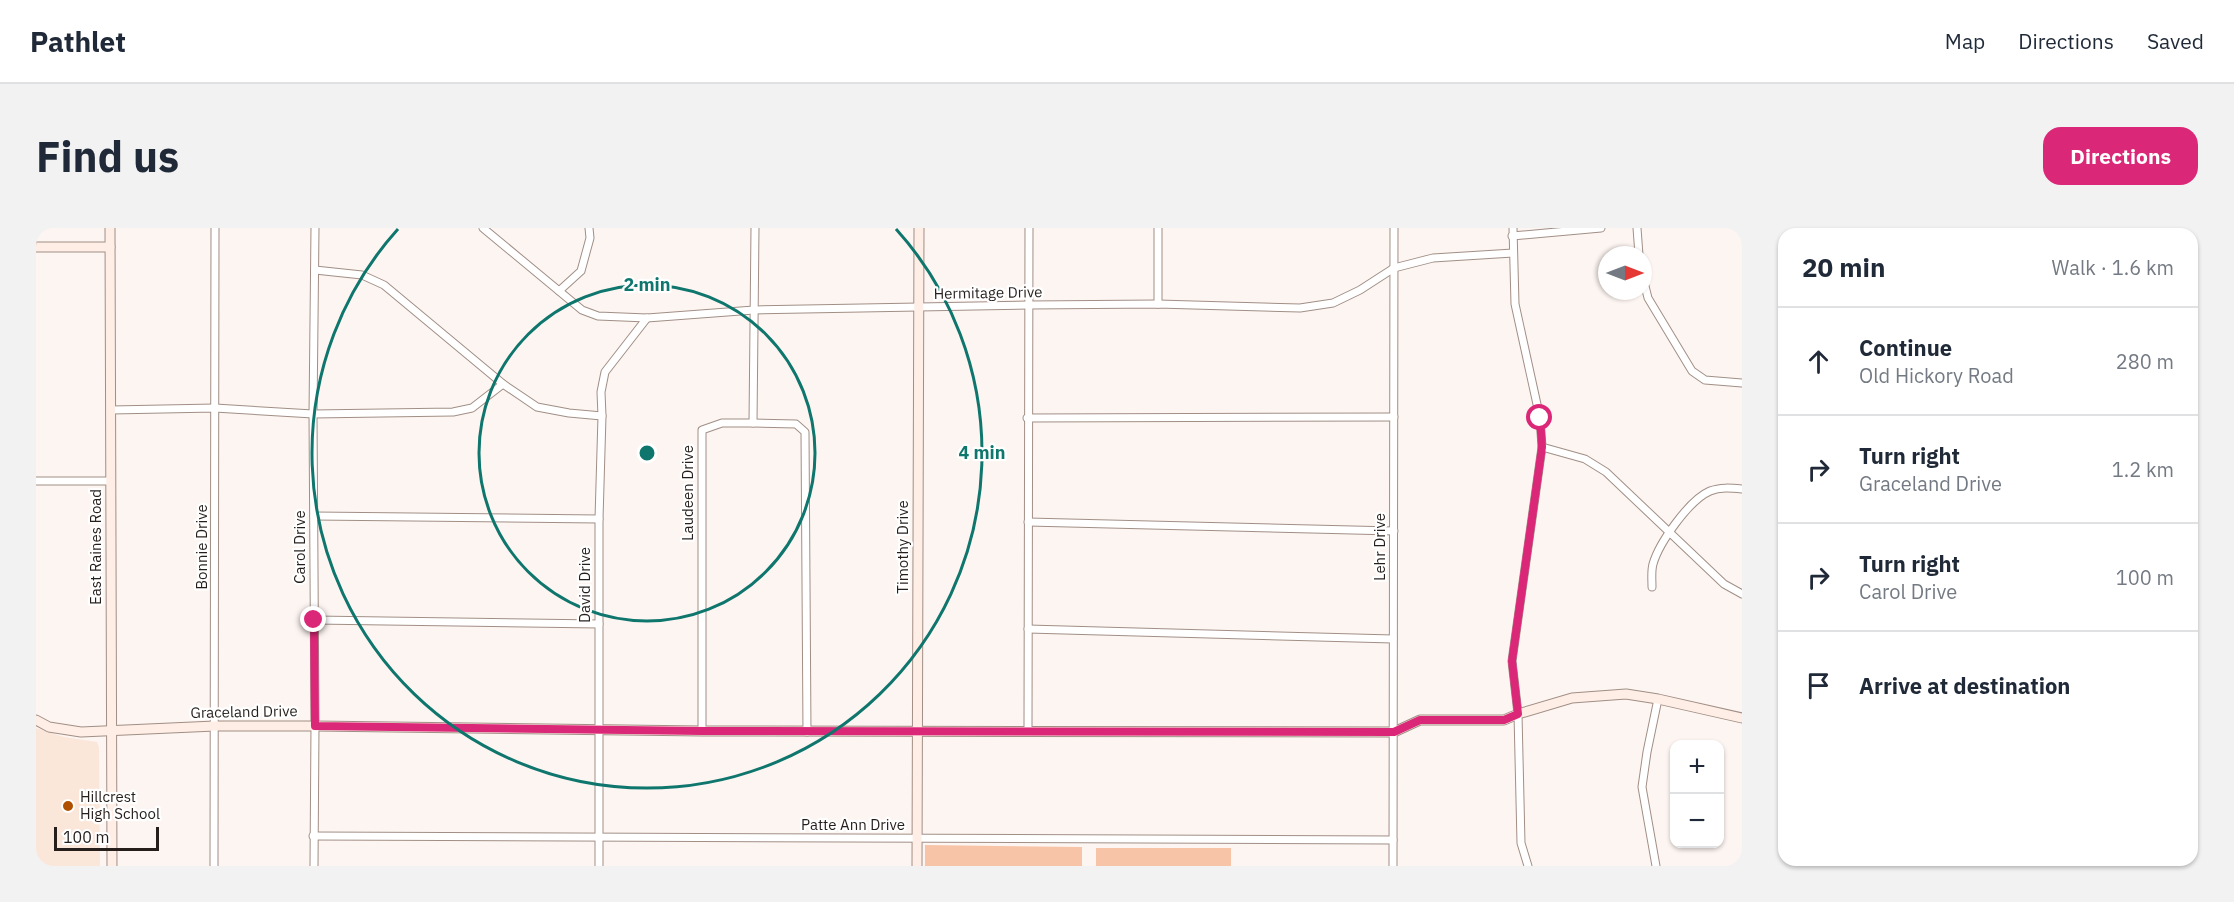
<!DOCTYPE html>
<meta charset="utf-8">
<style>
body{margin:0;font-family:"IBM Plex Sans",sans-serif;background:#f2f2f3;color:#1f2937}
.controls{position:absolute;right:18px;bottom:18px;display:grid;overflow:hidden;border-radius:12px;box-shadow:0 2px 4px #0004}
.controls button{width:54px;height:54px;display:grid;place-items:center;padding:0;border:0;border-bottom:2px solid #e0e1e3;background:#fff;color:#1f2937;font:30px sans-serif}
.compass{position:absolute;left:1562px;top:18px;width:54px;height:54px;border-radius:50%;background:#fff;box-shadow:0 2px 4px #0004;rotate:90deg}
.scale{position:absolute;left:18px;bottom:15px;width:105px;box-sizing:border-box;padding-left:6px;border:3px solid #251e1b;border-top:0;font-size:16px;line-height:21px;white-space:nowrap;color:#251e1b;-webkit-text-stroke:4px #fff;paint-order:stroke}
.stop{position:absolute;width:18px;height:18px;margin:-14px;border:4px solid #db2777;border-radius:50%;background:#fff}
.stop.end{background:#db2777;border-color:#fff;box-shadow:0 2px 6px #0008}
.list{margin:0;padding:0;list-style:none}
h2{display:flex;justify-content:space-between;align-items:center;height:78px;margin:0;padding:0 24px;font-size:26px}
h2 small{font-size:20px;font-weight:400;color:#747a83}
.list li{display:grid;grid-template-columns:39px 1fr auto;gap:18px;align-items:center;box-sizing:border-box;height:108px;padding:0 24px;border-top:2px solid #e0e1e3}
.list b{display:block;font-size:22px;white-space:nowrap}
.list p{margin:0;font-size:20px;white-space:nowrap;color:#747a83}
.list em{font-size:20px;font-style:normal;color:#747a83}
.icon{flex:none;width:33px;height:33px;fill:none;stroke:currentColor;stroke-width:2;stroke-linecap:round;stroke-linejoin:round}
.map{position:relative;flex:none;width:1706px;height:638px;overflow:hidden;border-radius:18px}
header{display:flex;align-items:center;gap:36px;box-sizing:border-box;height:84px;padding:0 30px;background:#fff;border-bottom:2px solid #e0e1e3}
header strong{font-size:28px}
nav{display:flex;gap:33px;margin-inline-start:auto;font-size:21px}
.intro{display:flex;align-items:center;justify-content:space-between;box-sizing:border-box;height:144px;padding:0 36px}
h1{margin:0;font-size:42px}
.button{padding:15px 27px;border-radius:18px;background:#db2777;color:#fff;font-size:21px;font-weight:700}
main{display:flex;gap:36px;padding:0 36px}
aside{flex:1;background:#fff;border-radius:18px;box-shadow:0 2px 4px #0004}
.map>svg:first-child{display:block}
.built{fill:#fbe6da}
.green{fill:#f8c4a8}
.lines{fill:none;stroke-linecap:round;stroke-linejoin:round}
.street-casing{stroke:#a18f86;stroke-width:9}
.secondary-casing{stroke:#a18f86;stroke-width:11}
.street{stroke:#fff;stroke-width:7}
.secondary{stroke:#feeee6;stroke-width:9}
.route{stroke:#db2777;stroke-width:8}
.ring{fill:none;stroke:#0f766e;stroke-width:3}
.poi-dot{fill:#af5000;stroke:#fff;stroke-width:2}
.labels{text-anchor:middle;stroke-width:4.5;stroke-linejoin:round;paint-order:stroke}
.street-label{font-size:15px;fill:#251e1b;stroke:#fff}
.poi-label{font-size:15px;fill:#251e1b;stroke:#fff;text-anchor:start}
.centre{fill:#0f766e;stroke:#fff;stroke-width:3}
.ring-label{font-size:18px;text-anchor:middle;font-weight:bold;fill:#0f766e;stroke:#fff;stroke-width:4.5;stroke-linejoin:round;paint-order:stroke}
</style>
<header>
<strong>Pathlet</strong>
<nav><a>Map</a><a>Directions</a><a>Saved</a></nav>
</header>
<div class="intro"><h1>Find us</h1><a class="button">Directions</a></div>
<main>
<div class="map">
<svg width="1706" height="638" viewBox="0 0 1706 638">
<rect width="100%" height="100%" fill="#fdf5f1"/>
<!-- built -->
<path class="built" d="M0,500L28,509L61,514L63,519L64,638H0Z"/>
<!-- green -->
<g class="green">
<path d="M889,617L1046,619V638H889Z"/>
<rect x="1060" y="620" width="135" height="18"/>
</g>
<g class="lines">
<!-- street casing -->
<g class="street-casing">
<g id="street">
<path d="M447,0L546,82L562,88L611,90L718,82L993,77L1122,76L1264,80L1297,75L1324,62L1358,40L1397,30L1477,25"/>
<path d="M1477,0L1479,76L1504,190L1506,219L1476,433L1482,486L1485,615L1492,638"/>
<path d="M1601,0L1603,27"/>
<path d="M1476,8L1565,0"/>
<path d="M279,42L326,47L348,57L467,156L501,179L533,185L566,188"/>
<path d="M1607,50L1612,70L1656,143L1669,152L1706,155"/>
<path d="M523,63L545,43L554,10L553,0"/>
<path d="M1122,76V0"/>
<path d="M75,182L179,180L277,186L417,184L436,180L467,156"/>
<path d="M991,190L1358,189"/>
<path d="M717,195L719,0"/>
<path d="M1506,219L1549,231L1570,244L1688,356L1706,366"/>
<path d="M0,253H75"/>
<path d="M278,288L563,291"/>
<path d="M992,294L1358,303"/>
<path d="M1616,359C1616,352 1615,343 1617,336C1623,315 1653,272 1674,263C1684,259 1695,260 1706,261"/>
<path d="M278,392L563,396"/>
<path d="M992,401L1357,411"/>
<path d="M666,503V202L686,195H717L760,196L769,204L771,504"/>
<path d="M992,503L993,0"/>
<path d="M277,608L1357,612"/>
<path d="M178,638L179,0"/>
<path d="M278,638L279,498L277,186L279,0"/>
<path d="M563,638V291L566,188L565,164L569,144L611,90"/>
<path d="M1357,638L1358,0"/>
<path d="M1620,638L1606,559L1611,524L1622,471"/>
</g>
</g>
<!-- secondary casing -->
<g class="secondary-casing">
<g id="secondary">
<path d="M74,0L76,638"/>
<path d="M0,19H74"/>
<path d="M0,492L13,499L45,504L179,498H279L666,503L1358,504L1384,492H1468L1482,486L1536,470L1590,466L1622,471L1706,490"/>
<path d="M881,638L883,0"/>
</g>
</g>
<!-- street -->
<use href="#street" class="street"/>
<!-- secondary -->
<use href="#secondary" class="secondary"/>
</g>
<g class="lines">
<!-- route -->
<path class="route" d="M278,392L279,498L666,503L1358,504L1384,492H1468L1482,486L1476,433L1506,219L1504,190"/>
</g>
<!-- distance rings -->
<g class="ring">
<circle cx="611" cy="225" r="168"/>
<path d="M860 1A335 335 0 1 1 362 1"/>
</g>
<!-- markers -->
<circle class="poi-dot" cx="32" cy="578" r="6"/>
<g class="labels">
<!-- street labels -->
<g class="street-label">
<text transform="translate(952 65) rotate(-1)" y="5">Hermitage Drive</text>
<text transform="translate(652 265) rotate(-90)" y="5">Laudeen Drive</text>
<text transform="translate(60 319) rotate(-90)" y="5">East Raines Road</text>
<text transform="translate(166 319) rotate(-90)" y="5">Bonnie Drive</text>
<text transform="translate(264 319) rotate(-90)" y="5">Carol Drive</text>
<text transform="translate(867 319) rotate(-90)" y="5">Timothy Drive</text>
<text transform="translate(1344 319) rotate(-90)" y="5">Lehr Drive</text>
<text transform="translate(549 357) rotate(-90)" y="5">David Drive</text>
<text transform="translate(208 484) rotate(-1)" y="5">Graceland Drive</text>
<text x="817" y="602">Patte Ann Drive</text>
</g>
<!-- poi labels -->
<g class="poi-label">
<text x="44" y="574">Hillcrest<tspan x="44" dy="17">High School</tspan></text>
</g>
</g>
<circle cx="611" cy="225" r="9" class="centre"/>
<g class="ring-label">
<text x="611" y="63">2 min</text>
<text x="946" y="231">4 min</text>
</g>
</svg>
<div class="controls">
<button>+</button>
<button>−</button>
</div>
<svg class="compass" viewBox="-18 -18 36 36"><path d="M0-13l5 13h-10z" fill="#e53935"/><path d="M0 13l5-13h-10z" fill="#747a83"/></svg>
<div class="scale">100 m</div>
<div class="stop" style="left:1504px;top:190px"></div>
<div class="stop end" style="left:278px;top:392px"></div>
</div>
<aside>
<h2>20 min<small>Walk · 1.6 km</small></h2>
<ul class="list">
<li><svg class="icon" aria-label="ahead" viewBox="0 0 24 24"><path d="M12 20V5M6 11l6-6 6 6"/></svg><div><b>Continue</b><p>Old Hickory Road</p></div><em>280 m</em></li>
<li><svg class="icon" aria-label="right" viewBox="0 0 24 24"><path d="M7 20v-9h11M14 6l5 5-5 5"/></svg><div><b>Turn right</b><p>Graceland Drive</p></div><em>1.2 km</em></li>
<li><svg class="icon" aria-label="right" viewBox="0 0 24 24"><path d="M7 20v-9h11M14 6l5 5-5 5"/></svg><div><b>Turn right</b><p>Carol Drive</p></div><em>100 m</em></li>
<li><svg class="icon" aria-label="arrive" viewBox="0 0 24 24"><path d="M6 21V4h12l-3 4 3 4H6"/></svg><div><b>Arrive at destination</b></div></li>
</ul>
</aside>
</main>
